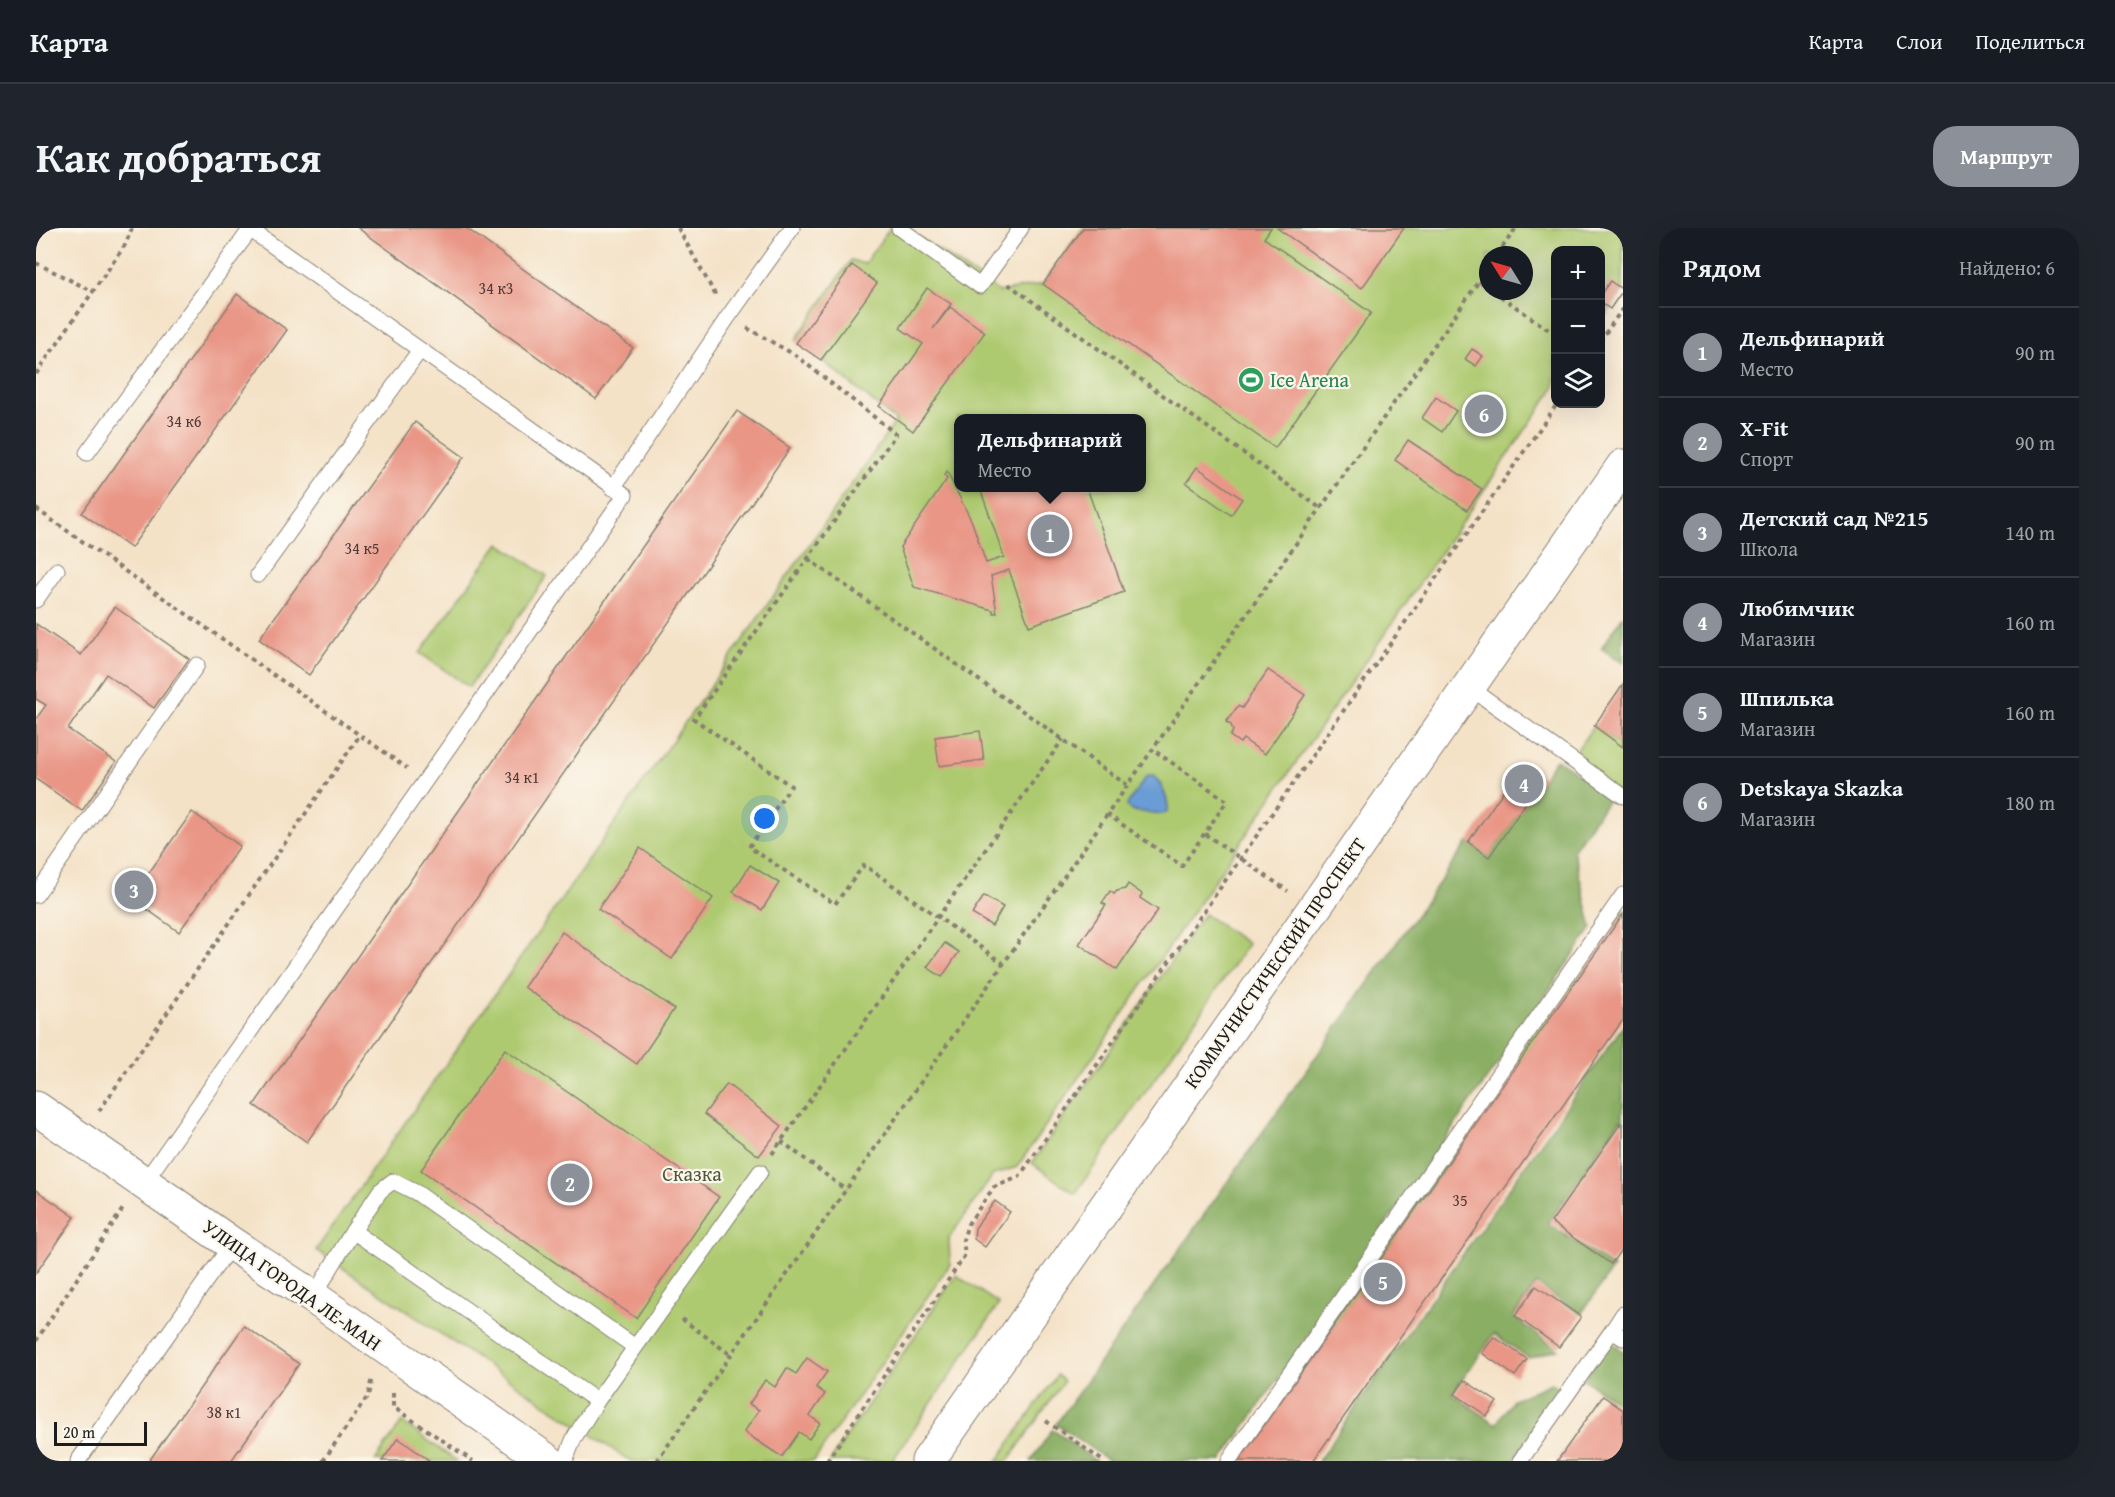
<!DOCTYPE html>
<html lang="ru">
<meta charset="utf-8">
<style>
body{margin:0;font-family:"Gentium Book Plus",serif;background:#20242c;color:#f1f3f6}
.controls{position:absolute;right:18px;top:18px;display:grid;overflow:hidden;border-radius:12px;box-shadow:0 6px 24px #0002}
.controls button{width:54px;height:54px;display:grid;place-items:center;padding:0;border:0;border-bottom:2px solid #363941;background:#171b24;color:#f1f3f6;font:30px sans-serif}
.compass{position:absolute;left:1443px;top:18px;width:54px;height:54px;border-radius:50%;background:#171b24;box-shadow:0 6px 24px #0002;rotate:307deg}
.scale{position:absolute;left:18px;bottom:15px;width:93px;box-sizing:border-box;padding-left:6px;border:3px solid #1c1c1c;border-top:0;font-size:16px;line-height:21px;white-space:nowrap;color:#1c1c1c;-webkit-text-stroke:4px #fbf7ec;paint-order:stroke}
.you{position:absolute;left:729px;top:591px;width:21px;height:21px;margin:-15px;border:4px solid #fff;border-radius:50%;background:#1a73e8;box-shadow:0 0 0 9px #1a73e833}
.badge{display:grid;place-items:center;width:39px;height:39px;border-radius:50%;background:#8c9099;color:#fff;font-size:20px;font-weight:700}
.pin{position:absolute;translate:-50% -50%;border:3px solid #fff;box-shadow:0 2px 6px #0006}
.popup{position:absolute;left:918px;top:186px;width:192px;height:78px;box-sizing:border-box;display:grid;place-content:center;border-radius:12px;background:#171b24;filter:drop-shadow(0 2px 4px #0005);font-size:20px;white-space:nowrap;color:#9ea1a6}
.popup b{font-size:22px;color:#f1f3f6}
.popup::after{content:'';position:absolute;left:50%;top:100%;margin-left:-12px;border:12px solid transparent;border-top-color:#171b24}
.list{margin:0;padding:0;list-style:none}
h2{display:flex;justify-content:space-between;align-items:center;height:78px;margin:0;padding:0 24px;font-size:26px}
h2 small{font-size:20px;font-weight:400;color:#9ea1a6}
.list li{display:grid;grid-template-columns:39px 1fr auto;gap:18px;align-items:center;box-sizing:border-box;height:90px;padding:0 24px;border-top:2px solid #363941}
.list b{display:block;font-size:22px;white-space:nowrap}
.list p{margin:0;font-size:20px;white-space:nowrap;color:#9ea1a6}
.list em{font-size:20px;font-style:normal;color:#9ea1a6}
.icon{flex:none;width:33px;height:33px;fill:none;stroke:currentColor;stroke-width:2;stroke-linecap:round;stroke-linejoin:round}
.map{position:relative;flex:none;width:1587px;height:1233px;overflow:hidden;border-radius:24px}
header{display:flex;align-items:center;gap:36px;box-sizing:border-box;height:84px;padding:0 30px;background:#171b24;border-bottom:2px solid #363941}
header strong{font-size:28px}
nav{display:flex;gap:33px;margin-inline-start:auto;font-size:21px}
.intro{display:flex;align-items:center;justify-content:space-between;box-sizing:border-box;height:144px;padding:0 36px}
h1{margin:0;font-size:42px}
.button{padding:15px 27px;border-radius:24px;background:#8c9099;color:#fff;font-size:21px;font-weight:700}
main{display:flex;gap:36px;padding:0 36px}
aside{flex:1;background:#171b24;border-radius:24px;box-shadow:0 6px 24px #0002}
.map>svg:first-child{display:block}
.green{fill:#aeca71;stroke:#657346;stroke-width:1.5;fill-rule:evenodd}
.forest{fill:#8aae63;stroke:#536540;stroke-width:1.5}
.water{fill:#6b9cd5;stroke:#445c78;stroke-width:1.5}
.building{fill:#e99686}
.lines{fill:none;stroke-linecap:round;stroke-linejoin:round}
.lane-casing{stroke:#887f72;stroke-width:17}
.secondary-casing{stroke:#887f72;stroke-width:35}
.path{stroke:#887f72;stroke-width:4;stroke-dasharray:4.5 4.5;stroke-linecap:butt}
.lane{stroke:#fff;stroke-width:15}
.secondary{stroke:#fff;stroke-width:33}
.labels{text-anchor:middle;stroke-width:4.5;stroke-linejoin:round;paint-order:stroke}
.number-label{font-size:16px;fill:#4f3a36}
.leisure-label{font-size:20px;fill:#27864d;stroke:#fbf7ec;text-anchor:start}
.street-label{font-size:20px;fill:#1c1c1c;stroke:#fbf7ec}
.park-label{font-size:20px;fill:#4f593a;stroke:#fbf7ec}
</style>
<header>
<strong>Карта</strong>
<nav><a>Карта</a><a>Слои</a><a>Поделиться</a></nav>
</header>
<div class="intro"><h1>Как добраться</h1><a class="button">Маршрут</a></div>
<main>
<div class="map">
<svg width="1587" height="1233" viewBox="0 0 1587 1233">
<rect width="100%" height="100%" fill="#fbf7ec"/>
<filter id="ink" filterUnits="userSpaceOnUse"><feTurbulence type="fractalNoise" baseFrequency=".0167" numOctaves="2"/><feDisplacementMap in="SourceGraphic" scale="12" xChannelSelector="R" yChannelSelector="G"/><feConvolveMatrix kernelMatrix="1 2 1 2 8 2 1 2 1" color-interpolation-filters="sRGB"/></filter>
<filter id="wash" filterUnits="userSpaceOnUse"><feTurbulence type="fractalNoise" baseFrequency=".008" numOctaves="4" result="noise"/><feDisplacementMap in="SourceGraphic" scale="24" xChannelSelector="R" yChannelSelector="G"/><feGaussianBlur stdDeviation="1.35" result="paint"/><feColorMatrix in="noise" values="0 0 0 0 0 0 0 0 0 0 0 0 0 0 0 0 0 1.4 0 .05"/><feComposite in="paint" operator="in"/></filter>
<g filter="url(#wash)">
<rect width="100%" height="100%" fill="#f4e2c7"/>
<!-- green -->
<g class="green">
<path d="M854,0H870L963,64L1007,56L1047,0H1587V62L1565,94L1564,22H1520L1519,159L981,939L957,947L913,1010L914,1036L778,1233H594L280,1022L860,193L760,111L815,32L828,36ZM1452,27H1488V63H1452ZM922,190H1106V260H922Z"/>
<path d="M463,315L511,348L433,459L384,425Z"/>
<path d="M1558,498L1587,519V568L1534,531Z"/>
<path d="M1587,675V687L1203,1233H1197Z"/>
<path d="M1168,686L1212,716L1039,966L996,935Z"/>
<path d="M920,1047L963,1076L856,1233H794Z"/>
<path d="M1021,1147L1028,1153L972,1233H961Z"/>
<path d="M366,1194L421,1233H339Z"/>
</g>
<!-- forest -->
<g class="forest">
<path d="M1587,388V435L1565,420Z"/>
<path d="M1520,531L1575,568L1537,622L1556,700L1185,1233H1073L1020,1196L1432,614L1453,628Z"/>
<path d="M1587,798V894L1584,892L1512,995L1577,1040L1545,1086L1500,1056L1477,1089L1522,1121L1493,1130L1458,1106L1416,1166L1460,1196L1477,1172L1515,1155L1526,1163L1477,1233H1282Z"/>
<path d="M1574,1114L1587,1123V1179L1548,1151Z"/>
<path d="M1016,1202H1017L1060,1233H995Z"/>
</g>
<!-- water -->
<path class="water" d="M1116,547C1125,552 1133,573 1132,583L1127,586L1095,583L1091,578L1092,575L1110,549Z"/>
<g id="blocks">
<!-- building -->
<g class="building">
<path d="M322,0H430L597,120L560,171Z"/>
<path d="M1047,0H1235L1228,10L1335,85L1239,220L1007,56Z"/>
<path d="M1241,0H1368L1326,60Z"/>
<path d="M816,37L841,55L785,132L760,115Z"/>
<path d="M1574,53L1587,62L1574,81L1564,74V67Z"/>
<path d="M891,60L915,76L897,101L914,79L949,104L877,203L843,178L887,116L864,100Z"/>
<path d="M201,66L251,102L95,320L46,285Z"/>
<path d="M1436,121L1447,128L1440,138L1429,131Z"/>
<path d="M1400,169L1420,183L1406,204L1386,190Z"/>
<path d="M701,183L754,220L271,914L218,877Z"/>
<path d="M379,194L428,229L273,447L223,411Z"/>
<path d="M1372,212L1446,261L1431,282L1359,232Z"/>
<path d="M1161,239L1206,271L1195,287L1150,255Z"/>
<path d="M911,244L936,294L950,335L968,329L944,260H1051L1088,364L993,398L973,342L955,348L961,385H958L957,382L878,359L864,319L911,251L908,247Z"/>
<path d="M79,379L153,431L118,480L70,446L32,501L80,534L46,583L0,551V491L10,477L0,471V396L45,427Z"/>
<path d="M1232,442L1269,467L1229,526L1207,511L1204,515L1194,508L1197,503L1195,497L1190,494L1202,478L1206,480Z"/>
<path d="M1587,456V519L1558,498Z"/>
<path d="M944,503L948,532L903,538L899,509Z"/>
<path d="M1486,536L1507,550L1453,629L1432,614Z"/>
<path d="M156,584L204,618L143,704L95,670Z"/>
<path d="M604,620L677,670L636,731L562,681Z"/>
<path d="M714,637L743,655L726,682L697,664Z"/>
<path d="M1092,656L1106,666L1104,670L1122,682L1081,742L1043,716L1070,677L1066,675L1074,663L1078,666L1081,663L1089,661Z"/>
<path d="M948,668L967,679L956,698L936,686Z"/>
<path d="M1587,686V792L1277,1233H1203Z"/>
<path d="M526,704L638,781L601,836L488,759Z"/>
<path d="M909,715L923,724L906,749L891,739Z"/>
<path d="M469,821L683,969L600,1090L385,942Z"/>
<path d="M691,856L746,898L723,928L668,886Z"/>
<path d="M1585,895L1587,896V1019L1575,1036L1515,994Z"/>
<path d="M0,962L39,989L0,1045Z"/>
<path d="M959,973L974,984L949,1019L938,1011L939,1000Z"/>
<path d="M1500,1058L1545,1089L1523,1119L1479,1088Z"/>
<path d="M208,1098L263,1136L195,1233H113Z"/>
<path d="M1458,1109L1491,1131L1479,1148L1446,1125Z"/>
<path d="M771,1130L791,1144L780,1159L789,1166L774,1188L784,1195L773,1211L763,1204L746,1229L708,1204L723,1182L713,1176L729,1152L739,1159L751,1140L760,1146Z"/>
<path d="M1428,1152L1461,1174L1451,1188L1419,1166Z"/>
<path d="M1567,1168L1587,1182V1233H1521Z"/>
<path d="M362,1210L394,1233H346Z"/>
</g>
</g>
</g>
<g filter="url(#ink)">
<use href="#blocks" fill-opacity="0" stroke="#887f72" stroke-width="1.5"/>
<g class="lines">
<!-- lane casing -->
<g class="lane-casing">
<g id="lane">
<path d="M863,0L944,58L985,0"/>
<path d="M51,225L214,2"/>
<path d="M577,260L692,89L756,0"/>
<path d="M222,347L384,122"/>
<path d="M0,372L21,342"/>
<path d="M1433,459L1587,568"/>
<path d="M0,667L161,437"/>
<path d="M108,955L589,267L212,0"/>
<path d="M317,1003L344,963L357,953L381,965L599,1119"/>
<path d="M277,1069L317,1003L561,1173L538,1210L529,1233"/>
<path d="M1587,1086L1576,1103L1587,1110"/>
<path d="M561,1173L724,944"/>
<path d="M42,1233L196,1016"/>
<path d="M1193,1233L1587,667"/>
<path d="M1484,1233L1576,1103"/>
</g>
</g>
<!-- secondary casing -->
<g class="secondary-casing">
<g id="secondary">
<path d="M0,880L196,1016L277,1069L512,1233"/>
<path d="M892,1233L1587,238"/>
</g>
</g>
<!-- path -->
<g class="path">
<path d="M642,0L680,68"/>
<path d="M1461,27L1480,0"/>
<path d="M0,35L58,64"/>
<path d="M1443,53L1452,59"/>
<path d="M972,56L1284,280"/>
<path d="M1457,63L1520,107"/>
<path d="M711,100L759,127L860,206L658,491L755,558L713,619L799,676L828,637L967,735"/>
<path d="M1564,113L1587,80"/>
<path d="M0,146L89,17L96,0"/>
<path d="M0,281L371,540"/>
<path d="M772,331L1091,557"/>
<path d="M1071,586L1146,638L1191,573L1116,521"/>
<path d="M1169,606L1252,663"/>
<path d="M63,883L324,507"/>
<path d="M745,913L810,962"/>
<path d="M736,926L1027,511"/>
<path d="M646,1091L695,1127"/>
<path d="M0,1113L88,979"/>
<path d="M357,1165V1179L437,1233"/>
<path d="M1010,1193L1067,1233"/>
<path d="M287,1233L332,1168L336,1149"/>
<path d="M621,1233L1452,40"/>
<path d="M791,1233L929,1027L927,1012L932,996L958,959L983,949L1521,176"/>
</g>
<!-- lane -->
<use href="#lane" class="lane"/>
<!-- secondary -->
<use href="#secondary" class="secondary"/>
</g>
</g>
<!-- icons -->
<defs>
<g id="stadium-disc" transform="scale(1.35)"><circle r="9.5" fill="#2e9e5b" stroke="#fbf7ec"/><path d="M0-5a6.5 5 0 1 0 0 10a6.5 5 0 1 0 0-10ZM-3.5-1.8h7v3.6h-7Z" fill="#fff"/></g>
</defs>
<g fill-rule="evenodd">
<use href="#stadium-disc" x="1215" y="152"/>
</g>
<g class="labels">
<!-- number labels -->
<g class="number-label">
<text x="460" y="66">34 к3</text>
<text x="148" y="199">34 к6</text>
<text x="326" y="326">34 к5</text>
<text x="486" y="555">34 к1</text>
<text x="1424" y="978">35</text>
<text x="188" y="1190">38 к1</text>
</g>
<!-- leisure labels -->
<g class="leisure-label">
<text x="1234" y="159">Ice Arena</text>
</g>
<!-- street labels -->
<g class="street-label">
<text transform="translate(1239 735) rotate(-55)" y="7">КОММУНИСТИЧЕСКИЙ ПРОСПЕКТ</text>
<text transform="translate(256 1057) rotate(35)" y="7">УЛИЦА ГОРОДА ЛЕ-МАН</text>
</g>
<!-- park labels -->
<g class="park-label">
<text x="656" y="953">Сказка</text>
</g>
</g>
</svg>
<div class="controls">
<button>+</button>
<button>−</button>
<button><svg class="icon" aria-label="layers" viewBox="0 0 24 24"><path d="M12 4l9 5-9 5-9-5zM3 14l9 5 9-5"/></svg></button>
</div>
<svg class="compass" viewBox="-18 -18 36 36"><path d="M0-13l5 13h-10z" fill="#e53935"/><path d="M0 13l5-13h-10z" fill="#9ea1a6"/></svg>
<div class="scale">20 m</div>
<div class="you"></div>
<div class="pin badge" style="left:1014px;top:306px">1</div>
<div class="popup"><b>Дельфинарий</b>Место</div>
<div class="pin badge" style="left:534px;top:955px">2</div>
<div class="pin badge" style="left:98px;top:662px">3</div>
<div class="pin badge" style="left:1488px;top:556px">4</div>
<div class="pin badge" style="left:1347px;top:1054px">5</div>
<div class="pin badge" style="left:1448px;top:186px">6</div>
</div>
<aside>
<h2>Рядом<small>Найдено: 6</small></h2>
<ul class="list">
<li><span class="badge">1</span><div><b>Дельфинарий</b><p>Место</p></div><em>90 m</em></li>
<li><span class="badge">2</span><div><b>X-Fit</b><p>Спорт</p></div><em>90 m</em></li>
<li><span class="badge">3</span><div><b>Детский сад №215</b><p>Школа</p></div><em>140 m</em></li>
<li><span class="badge">4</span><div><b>Любимчик</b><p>Магазин</p></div><em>160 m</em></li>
<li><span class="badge">5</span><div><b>Шпилька</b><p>Магазин</p></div><em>160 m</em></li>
<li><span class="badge">6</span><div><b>Detskaya Skazka</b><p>Магазин</p></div><em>180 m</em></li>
</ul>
</aside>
</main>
